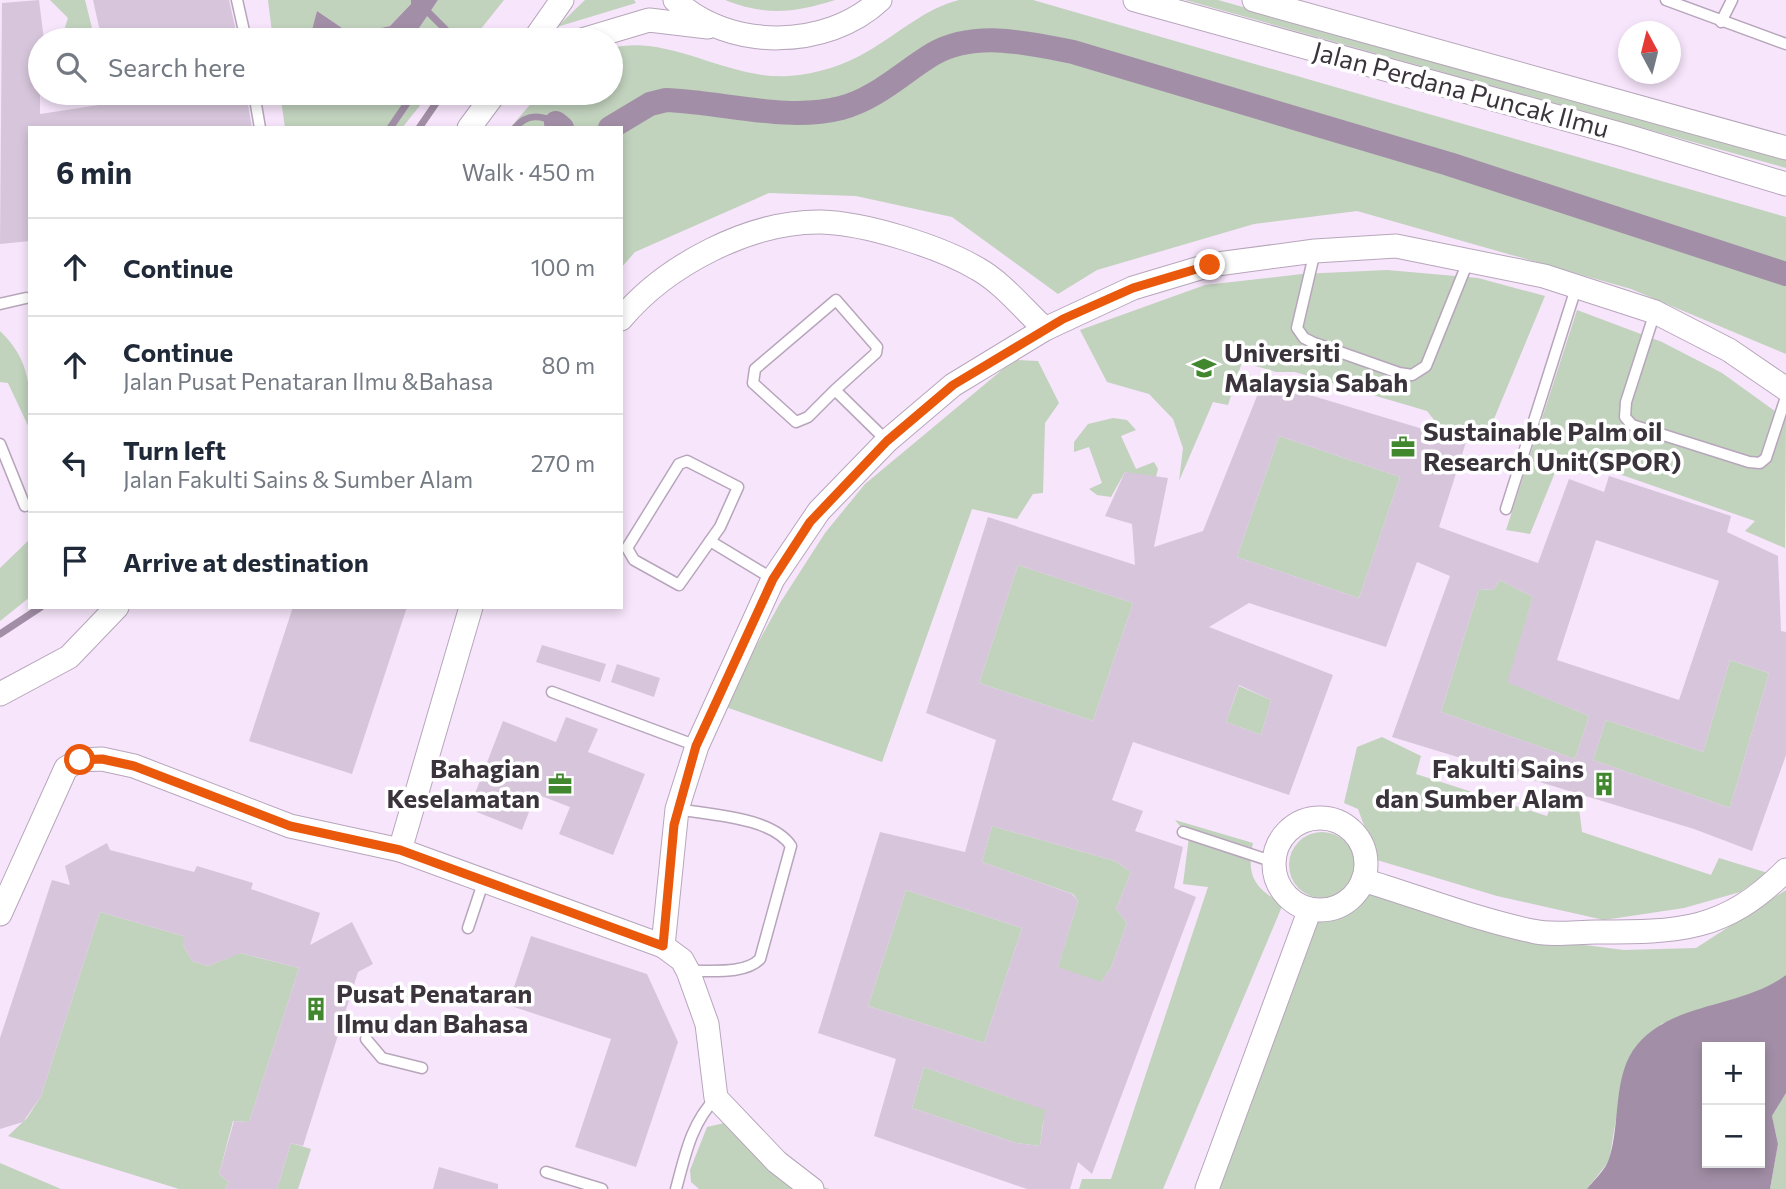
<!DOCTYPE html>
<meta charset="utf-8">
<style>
body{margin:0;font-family:Commissioner,sans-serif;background:#f2f2f3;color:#1f2937}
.controls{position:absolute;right:21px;bottom:21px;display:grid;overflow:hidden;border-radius:0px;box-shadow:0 4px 10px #0003}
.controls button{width:63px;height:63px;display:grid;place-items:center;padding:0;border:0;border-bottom:2px solid #e0e1e3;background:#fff;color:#1f2937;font:35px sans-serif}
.compass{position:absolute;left:1618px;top:21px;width:63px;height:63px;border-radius:50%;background:#fff;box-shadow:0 4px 10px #0003;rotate:353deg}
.stop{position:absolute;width:21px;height:21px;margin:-16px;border:5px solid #ea580c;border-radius:50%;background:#fff}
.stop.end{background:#ea580c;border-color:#fff;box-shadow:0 2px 7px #0008}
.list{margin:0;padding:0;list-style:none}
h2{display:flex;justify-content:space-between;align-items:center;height:91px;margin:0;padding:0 28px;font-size:30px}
h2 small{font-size:23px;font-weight:400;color:#747a83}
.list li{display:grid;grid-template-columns:46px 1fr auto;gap:21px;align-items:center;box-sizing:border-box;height:98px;padding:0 28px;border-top:2px solid #e0e1e3}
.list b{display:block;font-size:26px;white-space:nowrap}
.list p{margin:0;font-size:23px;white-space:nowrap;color:#747a83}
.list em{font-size:23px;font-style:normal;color:#747a83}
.icon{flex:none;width:38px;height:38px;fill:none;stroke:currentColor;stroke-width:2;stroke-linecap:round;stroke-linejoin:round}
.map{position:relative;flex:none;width:1786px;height:1189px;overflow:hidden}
.search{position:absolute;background:#fff;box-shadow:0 4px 10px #0003;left:28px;top:28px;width:595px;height:77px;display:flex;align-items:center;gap:18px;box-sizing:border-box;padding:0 24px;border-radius:38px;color:#747a83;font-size:26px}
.panel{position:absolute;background:#fff;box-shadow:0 4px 10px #0003;left:28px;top:126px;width:595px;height:483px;border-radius:0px}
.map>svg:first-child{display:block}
.built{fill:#f7e5fb;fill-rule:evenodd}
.green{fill:#c1d2bd}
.water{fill:#a28fa7;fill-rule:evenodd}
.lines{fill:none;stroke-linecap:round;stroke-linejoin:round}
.stream{stroke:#a28fa7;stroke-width:7}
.canal{stroke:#a28fa7;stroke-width:24}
.building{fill:#d7c6db;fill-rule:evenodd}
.lane-casing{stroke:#b7a6bb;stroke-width:13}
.street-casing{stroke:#b7a6bb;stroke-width:25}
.lane{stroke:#fff;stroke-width:10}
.street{stroke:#fff;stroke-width:23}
.route{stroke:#ea580c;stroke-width:9}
.labels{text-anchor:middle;stroke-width:7;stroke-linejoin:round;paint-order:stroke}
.street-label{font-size:26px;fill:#3b343c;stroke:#fff}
.poi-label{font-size:26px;font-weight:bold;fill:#3b343c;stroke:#fff;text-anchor:start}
</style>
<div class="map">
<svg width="1786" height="1189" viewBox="0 0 1786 1189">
<rect width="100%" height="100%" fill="#fbf1fe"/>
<!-- built -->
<path class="built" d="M0,0H1786V1189H0ZM1628,32H1670V74H1628ZM40,40H611V93H40ZM30,128H621V607H30ZM1707,1047H1760V1163H1707Z"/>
<!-- green -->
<g class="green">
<path d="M50,0H85L95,40H61L68,18Z"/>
<path d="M268,0H411V4L390,26L351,34L317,11L311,40H273Z"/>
<path d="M438,0H504L472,40H411Z"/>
<path d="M585,0H634L636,3L557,27Z"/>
<path d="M725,0H835C794,13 765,16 725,0Z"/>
<path d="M959,0H1033L1786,217V354L1631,289L1357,211L1254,224L1097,270L1058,294L952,217L856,196L769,193L635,252L621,268V128H510L540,93H611V48C671,34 726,80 789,76C817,74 846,65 870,50C899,33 926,8 959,0Z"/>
<path d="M1185,0H1218L1786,160V168Z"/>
<path d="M280,93H430L402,128H285Z"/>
<path d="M1387,270L1478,278L1545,296L1484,443L1439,426L1427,411L1295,372H1276L1242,362L1228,405L1213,402L1179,481L1183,448L1173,419L1149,394L1107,382L1080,330L1205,285L1302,274Z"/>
<path d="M1577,310L1662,342L1722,373L1786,419L1785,548L1745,531L1755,521L1593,465L1583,474L1556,470L1530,534L1506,530Z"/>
<path d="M0,331C32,362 30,389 30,430L8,383L0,382Z"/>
<path d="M1014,360L1038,361L1059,403L1045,423L1043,493L1033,494L1017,519L972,509L882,762L723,706L780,603L825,533L865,484Z"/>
<path d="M1113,418L1127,420L1136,430L1121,436L1136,469L1154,462L1158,469L1155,480L1125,472L1111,497L1097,495L1089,489L1102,483L1089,447L1074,452V442L1088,424Z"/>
<path d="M1279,436L1400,477L1359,598L1237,557Z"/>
<path d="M30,539V597L0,621V568Z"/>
<path d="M1018,565L1133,603L1093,721L979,683Z"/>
<path d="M1500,580L1533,597L1508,682L1589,716L1575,759L1441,712L1479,589L1493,590Z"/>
<path d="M1730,660L1769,673L1730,808L1593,760L1606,720L1703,752Z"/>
<path d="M1239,686L1271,700L1261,735L1226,722Z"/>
<path d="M1382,737L1421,756L1416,774L1547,816L1553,801L1579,808L1582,832L1711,875L1719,858L1768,873L1740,892L1684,908L1604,920L1497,896L1367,857L1365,828L1358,809L1344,803L1357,747Z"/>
<path d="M1175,820L1253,843C1246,876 1254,888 1283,904L1163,1189H1079L1082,1179H1111L1208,887L1183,884L1189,837Z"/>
<path d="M992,826L1115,861L1131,872L1116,909L1127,923L1111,968L1101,982L1052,986L1078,901L1073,894L982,862Z"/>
<circle cx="1322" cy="865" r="33"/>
<path d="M1362,886L1522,937L1624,950L1696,948L1786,890V975L1766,990L1661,1024L1616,1119L1609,1161L1587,1189H1202L1305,915L1345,905Z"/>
<path d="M906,890L1022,928L984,1043L868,1006Z"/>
<path d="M100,912L183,936V945L192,961L208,966L228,958L229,950L299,968L249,1122L233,1121L219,1174L229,1182L225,1189H179L8,1136L27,1118L41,1096Z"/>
<path d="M1045,1011L1048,1114L1043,1122L1040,1146L1016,1143L912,1108L924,1067L1017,1100Z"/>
<path d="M1786,1093V1189H1770L1778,1144L1772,1116Z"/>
<path d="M733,1121L803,1182L830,1189H699L691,1182L690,1170L707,1127Z"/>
<path d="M291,1143L311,1149L298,1189H277Z"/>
<path d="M0,1163L61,1189H0Z"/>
</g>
<!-- water -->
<g class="water">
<path d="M411,0H438L411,40L310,38L317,11L351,34L390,26L411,4Z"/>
<path d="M1786,975V1093L1772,1116L1778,1144L1770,1189H1587C1594,1180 1606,1169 1609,1159C1621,1123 1612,1075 1637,1045C1674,1001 1742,1008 1786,975ZM1707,1047H1760V1163H1707Z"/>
</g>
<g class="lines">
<!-- stream -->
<g class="stream">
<path d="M429,13L456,40"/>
<path d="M390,128L414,93"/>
<path d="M419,128L443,93"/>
<path d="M515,128C527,113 541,115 556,123"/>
<path d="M0,634L41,607"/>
</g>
<!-- canal -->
<g class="canal">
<path d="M556,123L562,128"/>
<path d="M610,128L650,104L666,100C723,102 786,122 841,108C876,99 903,72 933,54C975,30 1028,43 1073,52L1449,164L1786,274"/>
</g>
</g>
<!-- building -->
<g class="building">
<path d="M39,0L44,40H40V114L99,105L106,93H246L252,128H30V241L0,244L2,3Z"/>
<path d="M93,0H229L238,40H116L101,36Z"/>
<path d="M1263,381L1466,442L1439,527L1538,563L1569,479L1604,492L1609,476L1731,516L1727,532L1778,556L1781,631L1786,632V755L1752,851L1694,829L1392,737L1450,576L1417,562L1386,647L1249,603L1209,627L1333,675L1289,795L1133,742L1112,800L1143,811L1135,831L1183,847L1174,888L1196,897L1092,1174L1078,1162L1070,1189H1027L874,1136L896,1059L818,1033L880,832L965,852L996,740L926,713L988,517L1135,565L1132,524L1105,516L1125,472L1168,478L1154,547L1203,531ZM1279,436L1400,477L1359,598L1237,557ZM1596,540L1719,581L1679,700L1557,660ZM1018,565L1133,603L1093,721L979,683ZM1500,580L1533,597L1507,682L1589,716L1575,759L1441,712L1479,589L1493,590ZM1730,660L1769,673L1730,808L1593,760L1606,720L1703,752ZM1239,685L1271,700L1261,735L1226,722ZM992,826L1115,861L1131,872L1116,909L1127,923L1111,968L1101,982L1058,967L1078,901L1072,894L982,862ZM906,890L1022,928L984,1043L868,1006ZM924,1067L1045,1110L1040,1146L1016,1143L912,1108Z"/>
<path d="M293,607H407L352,774L249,741Z"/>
<path d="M542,645L606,664L600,682L536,662Z"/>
<path d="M617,664L660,678L654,697L611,682Z"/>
<path d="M566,717L598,729L588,752L645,774L613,855L559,834L570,807L536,794L522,830L469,809L503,721L556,742Z"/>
<path d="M107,843L110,850L194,872L197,866L253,883L251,889L320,913L310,945L352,922L373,964L358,972L303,1146L291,1143L277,1189H225L229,1182L219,1174L234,1121L249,1122L299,968L241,953L208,966L192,961L183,945V936L100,912L41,1096L23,1122L0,1129V1038L52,880L70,885L65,866Z"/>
<path d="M531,936L647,974L678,1042L636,1167L575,1147L611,1039L508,1005Z"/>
<path d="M439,1167L498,1184V1189H433Z"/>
</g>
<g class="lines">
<!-- lane casing -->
<g class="lane-casing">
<g id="lane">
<path d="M237,0L246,40"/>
<path d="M1666,0L1786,44"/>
<path d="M1721,22L1732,0"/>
<path d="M254,93L260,128"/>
<path d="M1315,251L1297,328L1304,338L1314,343L1399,373L1412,375L1426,366L1469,259"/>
<path d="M0,304L26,298"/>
<path d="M1655,312L1626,402L1625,417L1632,425L1749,462L1760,463L1766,458L1786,397"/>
<path d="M835,390L808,417L796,422L753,383L755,369L836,300L877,347L876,353L835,390L887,441"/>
<path d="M0,444L25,506"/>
<path d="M687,461L738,487L720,527L679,585L634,560L627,548L679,464Z"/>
<path d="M1506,509L1577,285"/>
<path d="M710,541L773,579"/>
<path d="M552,692L697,746"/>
<path d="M677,809C710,815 772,817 791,846L760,959C744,975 710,970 688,971"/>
<path d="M1183,832L1274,862"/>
<path d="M468,928L483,883"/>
<path d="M366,1039L382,1058L422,1068"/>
<path d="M546,1172L602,1189"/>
<path d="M676,1189C685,1156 691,1123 716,1098"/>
</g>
</g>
<!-- street casing -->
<g class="street-casing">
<g id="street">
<path d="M675,0C728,51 827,50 880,0"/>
<path d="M1135,0L1627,136L1786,184"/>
<path d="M1254,0L1786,148"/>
<path d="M534,40L562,0"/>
<path d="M582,40L649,20L708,27"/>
<path d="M469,128L495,93"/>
<path d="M621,319C666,265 750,221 821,222C865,223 941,247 978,269C1003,283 1024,310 1045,329L1133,288L1210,265L1315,251L1396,246L1544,276L1655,312L1729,350L1786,389"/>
<path d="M471,607L400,850L663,946"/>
<path d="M0,694L69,657L117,607"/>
<circle cx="1320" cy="864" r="46"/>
<path d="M1363,880C1419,897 1475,919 1532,931C1552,936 1576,932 1596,932C1679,932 1724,932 1786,870"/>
<path d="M0,914L66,768L80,760L102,759L134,766L290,826L400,850"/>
<path d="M812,1189L777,1162L716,1098L707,1024L688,971L682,960L663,946L677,809L697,746L773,579L819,511L887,441L953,385L1045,329"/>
<path d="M1207,1189L1310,909"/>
</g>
</g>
<!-- lane -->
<use href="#lane" class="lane"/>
<!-- street -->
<use href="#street" class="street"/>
</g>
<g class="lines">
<!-- route -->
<path class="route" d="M80,760L102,759L134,766L290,826L400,850L663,946L674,825L696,746L773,579L810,522L887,441L953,385L1063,319L1133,288L1210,265"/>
</g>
<!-- icons -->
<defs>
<g id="university-bare" transform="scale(1.89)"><path d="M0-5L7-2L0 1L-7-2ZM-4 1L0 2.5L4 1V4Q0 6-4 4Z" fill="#41872d" stroke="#fff" stroke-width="2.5" paint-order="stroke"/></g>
<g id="office-bare" transform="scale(1.89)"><path d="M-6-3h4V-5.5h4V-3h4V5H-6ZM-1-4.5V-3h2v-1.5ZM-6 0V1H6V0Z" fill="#41872d" stroke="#fff" stroke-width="2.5" paint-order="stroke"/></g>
<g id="building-bare" transform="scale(1.89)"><path d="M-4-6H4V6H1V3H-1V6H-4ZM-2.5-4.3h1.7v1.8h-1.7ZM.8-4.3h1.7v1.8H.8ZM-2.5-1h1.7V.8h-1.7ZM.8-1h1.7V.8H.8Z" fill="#41872d" stroke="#fff" stroke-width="2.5" paint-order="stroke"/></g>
</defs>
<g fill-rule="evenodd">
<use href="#university-bare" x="1204" y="368"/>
<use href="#office-bare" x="1403" y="447"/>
<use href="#office-bare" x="560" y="784"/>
<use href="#building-bare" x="1604" y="784"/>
<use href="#building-bare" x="316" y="1009"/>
</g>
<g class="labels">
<!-- street labels -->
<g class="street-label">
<text transform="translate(1461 90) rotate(15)" y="9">Jalan Perdana Puncak Ilmu</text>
</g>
<!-- poi labels -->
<g class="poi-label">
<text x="1224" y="362">Universiti<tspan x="1224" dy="30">Malaysia Sabah</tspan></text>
<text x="1423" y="441">Sustainable Palm oil<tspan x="1423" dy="30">Research Unit(SPOR)</tspan></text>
<text x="540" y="778" text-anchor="end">Bahagian<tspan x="540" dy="30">Keselamatan</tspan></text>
<text x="1584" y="778" text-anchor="end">Fakulti Sains<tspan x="1584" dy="30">dan Sumber Alam</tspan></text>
<text x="336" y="1003">Pusat Penataran<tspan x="336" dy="30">Ilmu dan Bahasa</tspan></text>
</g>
</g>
</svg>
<div class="controls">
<button>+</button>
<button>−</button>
</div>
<svg class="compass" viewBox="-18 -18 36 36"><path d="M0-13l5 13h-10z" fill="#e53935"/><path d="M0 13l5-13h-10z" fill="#747a83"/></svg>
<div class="stop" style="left:80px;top:760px"></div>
<div class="stop end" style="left:1210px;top:265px"></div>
<div class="search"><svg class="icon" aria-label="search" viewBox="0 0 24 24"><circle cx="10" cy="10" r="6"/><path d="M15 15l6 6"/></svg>Search here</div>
<section class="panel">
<h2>6 min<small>Walk · 450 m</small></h2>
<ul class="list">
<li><svg class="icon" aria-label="ahead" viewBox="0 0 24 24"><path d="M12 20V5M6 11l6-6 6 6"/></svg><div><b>Continue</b></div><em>100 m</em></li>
<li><svg class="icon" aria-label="ahead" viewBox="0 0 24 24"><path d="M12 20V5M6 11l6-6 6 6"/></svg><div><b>Continue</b><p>Jalan Pusat Penataran Ilmu &amp;Bahasa</p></div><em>80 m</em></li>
<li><svg class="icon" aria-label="left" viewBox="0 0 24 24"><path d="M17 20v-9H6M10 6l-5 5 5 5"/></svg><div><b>Turn left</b><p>Jalan Fakulti Sains &amp; Sumber Alam</p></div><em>270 m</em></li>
<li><svg class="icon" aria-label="arrive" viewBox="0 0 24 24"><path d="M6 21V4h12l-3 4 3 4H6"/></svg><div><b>Arrive at destination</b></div></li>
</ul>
</section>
</div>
